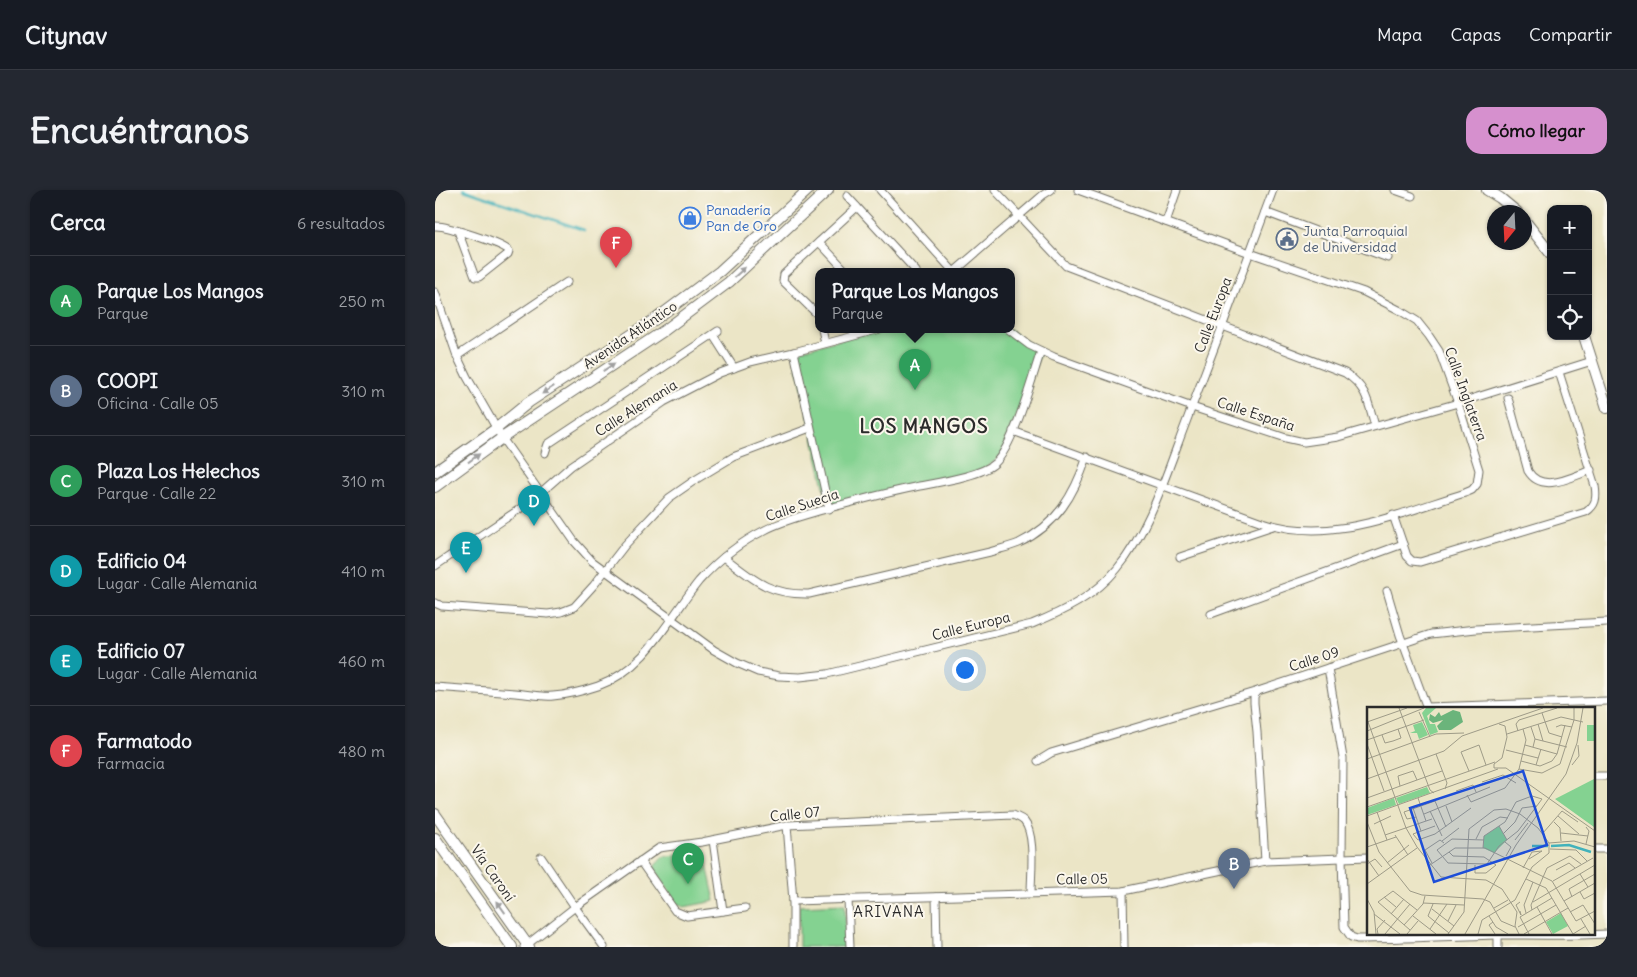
<!DOCTYPE html>
<html lang="es">
<meta charset="utf-8">
<style>
body{margin:0;font-family:Delius,sans-serif;background:#242831;color:#f1f3f6}
.controls{position:absolute;right:15px;top:15px;display:grid;overflow:hidden;border-radius:10px;box-shadow:0 1px 4px #0004}
.controls button{width:45px;height:45px;display:grid;place-items:center;padding:0;border:0;border-bottom:1px solid #363941;background:#171b24;color:#f1f3f6;font:25px sans-serif}
.compass{position:absolute;left:1052px;top:15px;width:45px;height:45px;border-radius:50%;background:#171b24;box-shadow:0 1px 4px #0004;rotate:198deg}
.you{position:absolute;left:529px;top:479px;width:18px;height:18px;margin:-12px;border:4px solid #fff;border-radius:50%;background:#1a73e8;box-shadow:0 0 0 8px #1a73e833}
.badge{display:grid;place-items:center;width:32px;height:32px;border-radius:50%;background:#d690ce;color:#fff;font-size:16px;font-weight:700}
.pin{position:absolute;translate:-50% -41px;filter:drop-shadow(0 1px 2px #0008)}
.pin::after{content:'';position:absolute;top:26px;width:18px;height:15px;background:inherit;clip-path:polygon(0 0,100% 0,50% 100%)}
.popup{position:absolute;left:380px;top:78px;width:200px;height:65px;box-sizing:border-box;display:grid;place-content:center;border-radius:10px;background:#171b24;filter:drop-shadow(0 1px 4px #0005);font-size:16px;white-space:nowrap;color:#9ea1a6}
.popup b{font-size:19px;color:#f1f3f6}
.popup::after{content:'';position:absolute;left:50%;top:100%;margin-left:-10px;border:10px solid transparent;border-top-color:#171b24}
.list{margin:0;padding:0;list-style:none}
h2{display:flex;justify-content:space-between;align-items:center;height:65px;margin:0;padding:0 20px;font-size:21px}
h2 small{font-size:16px;font-weight:400;color:#9ea1a6}
.list li{display:grid;grid-template-columns:32px 1fr auto;gap:15px;align-items:center;box-sizing:border-box;height:90px;padding:0 20px;border-top:1px solid #363941}
.list b{display:block;font-size:19px;white-space:nowrap}
.list p{margin:0;font-size:16px;white-space:nowrap;color:#9ea1a6}
.list em{font-size:16px;font-style:normal;color:#9ea1a6}
.icon{flex:none;width:28px;height:28px;fill:none;stroke:currentColor;stroke-width:2;stroke-linecap:round;stroke-linejoin:round}
.map{position:relative;flex:none;width:1172px;height:757px;overflow:hidden;border-radius:15px}
header{display:flex;align-items:center;gap:30px;box-sizing:border-box;height:70px;padding:0 25px;background:#171b24;border-bottom:1px solid #363941}
header strong{font-size:24px}
nav{display:flex;gap:28px;margin-inline-start:auto;font-size:18px}
.intro{display:flex;align-items:center;justify-content:space-between;box-sizing:border-box;height:120px;padding:0 30px}
h1{margin:0;font-size:35px}
.button{padding:12px 22px;border-radius:15px;background:#d690ce;color:#111;font-size:18px;font-weight:700}
main{display:flex;gap:30px;padding:0 30px}
aside{flex:1;background:#171b24;border-radius:15px;box-shadow:0 1px 4px #0004}
.map>svg:first-child{display:block}
.green{fill:#84d291;stroke:#587e5e}
.lines{fill:none;stroke-linecap:round;stroke-linejoin:round}
.stream{stroke:#42b2bb;stroke-width:2.5}
.street-casing{stroke:#6e6c61;stroke-width:9}
.secondary-casing{stroke:#6e6c61;stroke-width:12}
.street{stroke:#fff;stroke-width:7}
.secondary{stroke:#fff;stroke-width:10}
.oneway{fill:#a0a0a0}
.labels{text-anchor:middle;stroke-width:4;stroke-linejoin:round;paint-order:stroke}
.shop-label{font-size:14px;fill:#366cbe;stroke:#fbf7ec;text-anchor:start}
.service-label{font-size:14px;fill:#4e5e75;stroke:#fbf7ec;text-anchor:start}
.street-label{font-size:14px;fill:#2b2b2b;stroke:#fbf7ec}
.neighbourhood-label{font-size:15px;letter-spacing:1px;fill:#2b2b2b;stroke:#fbf7ec}
.district-label{font-size:19px;font-weight:bold;letter-spacing:1px;fill:#2b2b2b;stroke:#fbf7ec}
.inset-river{fill:none;stroke:#42b2bb;stroke-width:2.5}
.inset-road{fill:none;stroke:#9e9b88;stroke-width:1}
.view{fill:#1d4ed8;fill-opacity:0.15;stroke:#1d4ed8;stroke-width:2.5}
.inset-edge{fill:none;stroke:#2b2b2b;stroke-width:2.5}
</style>
<header>
<strong>Citynav</strong>
<nav><a>Mapa</a><a>Capas</a><a>Compartir</a></nav>
</header>
<div class="intro"><h1>Encuéntranos</h1><a class="button">Cómo llegar</a></div>
<main>
<aside>
<h2>Cerca<small>6 resultados</small></h2>
<ul class="list">
<li><span class="badge" style="background:#2e9e5b">A</span><div><b>Parque Los Mangos</b><p>Parque</p></div><em>250 m</em></li>
<li><span class="badge" style="background:#5c6f8a">B</span><div><b>COOPI</b><p>Oficina · Calle 05</p></div><em>310 m</em></li>
<li><span class="badge" style="background:#2e9e5b">C</span><div><b>Plaza Los Helechos</b><p>Parque · Calle 22</p></div><em>310 m</em></li>
<li><span class="badge" style="background:#0f9aa8">D</span><div><b>Edificio 04</b><p>Lugar · Calle Alemania</p></div><em>410 m</em></li>
<li><span class="badge" style="background:#0f9aa8">E</span><div><b>Edificio 07</b><p>Lugar · Calle Alemania</p></div><em>460 m</em></li>
<li><span class="badge" style="background:#e0444e">F</span><div><b>Farmatodo</b><p>Farmacia</p></div><em>480 m</em></li>
</ul>
</aside>
<div class="map">
<svg width="1172" height="757" viewBox="0 0 1172 757">
<rect width="100%" height="100%" fill="#fbf7ec"/>
<filter id="ink" filterUnits="userSpaceOnUse"><feTurbulence type="fractalNoise" baseFrequency=".02" numOctaves="2"/><feDisplacementMap in="SourceGraphic" scale="10" xChannelSelector="R" yChannelSelector="G"/><feConvolveMatrix kernelMatrix="1 2 1 2 8 2 1 2 1" color-interpolation-filters="sRGB"/></filter>
<filter id="wash" filterUnits="userSpaceOnUse"><feTurbulence type="fractalNoise" baseFrequency=".0096" numOctaves="4" result="noise"/><feDisplacementMap in="SourceGraphic" scale="20" xChannelSelector="R" yChannelSelector="G"/><feGaussianBlur stdDeviation="1.12" result="paint"/><feColorMatrix in="noise" values="0 0 0 0 0 0 0 0 0 0 0 0 0 0 0 0 0 1.4 0 .05"/><feComposite in="paint" operator="in"/></filter>
<g filter="url(#wash)">
<rect width="100%" height="100%" fill="#ebe5c6"/>
<!-- green -->
<g class="green">
<path d="M445,139H573L606,161L567,265L549,280L394,319L359,162Z"/>
<path d="M269,661L280,711L249,717L241,713L219,677L227,667Z"/>
<path d="M410,714L411,757H364V716Z"/>
</g>
<g class="lines">
<!-- stream -->
<path class="stream" d="M29,0L149,40"/>
</g>
</g>
<g filter="url(#ink)">
<g class="lines">
<!-- street casing -->
<g class="street-casing">
<g id="street">
<path d="M445,0L518,81"/>
<path d="M560,0L631,76L910,183C932,197 933,212 940,236"/>
<path d="M960,0L977,6"/>
<path d="M412,6L481,81"/>
<path d="M830,22L953,68"/>
<path d="M731,32L742,0"/>
<path d="M0,36C10,35 69,54 74,61L73,64L44,87H40L23,41"/>
<path d="M384,52L411,81"/>
<path d="M520,81L608,5L616,0"/>
<path d="M0,102L22,166L32,187L67,248L139,351L157,371L279,460L302,473L323,482L344,486L365,487L392,484L597,434C629,421 660,406 682,379C714,341 732,282 750,235C780,157 809,78 838,0"/>
<path d="M384,128L383,125L348,91L349,84L422,17"/>
<path d="M387,139L390,153"/>
<path d="M573,139L594,155L619,167L757,217L851,248L869,252L903,247L1023,213L1157,171"/>
<path d="M278,145L299,178"/>
<path d="M359,162L394,319"/>
<path d="M22,166L132,92"/>
<path d="M1073,208L1093,281C1107,304 1136,287 1156,280"/>
<path d="M578,241L827,332C896,355 965,323 1030,303L1037,300L1042,294L1044,280L1023,213L1004,161L994,146L982,131L964,120L929,102L815,63L643,0"/>
<path d="M110,263L113,254L283,141"/>
<path d="M958,325L972,366L977,371L985,372L1151,322C1161,315 1162,308 1160,296L1124,182"/>
<path d="M289,367C319,390 334,405 374,404L555,362C564,359 575,357 584,353C622,335 639,305 652,267"/>
<path d="M745,367L838,336"/>
<path d="M0,376L95,312L136,276L229,212L285,183L315,172L359,162L445,139"/>
<path d="M952,401L965,445L992,518"/>
<path d="M0,413L7,416L113,424L126,422L139,417L159,395L190,355L234,308L260,290L298,267L375,238"/>
<path d="M776,424L968,354"/>
<path d="M893,478L908,568L907,667L909,737L916,747L922,749C970,749 1017,746 1064,745C1100,745 1136,746 1172,744"/>
<path d="M0,497C27,499 53,501 80,503C92,504 106,507 118,506C133,505 148,501 163,496C211,479 234,428 264,391C282,371 306,352 330,340C349,330 371,325 391,319C421,311 450,303 480,297C499,293 547,286 560,273C579,255 597,188 606,161"/>
<path d="M823,501L819,506V513L822,542L830,671"/>
<path d="M992,517L1172,511"/>
<path d="M603,571L616,563L823,501L996,444L1041,439L1172,432"/>
<path d="M1158,586H1172"/>
<path d="M352,635L358,711V757"/>
<path d="M278,650L288,721"/>
<path d="M1158,659H1172"/>
<path d="M106,667L140,717L169,757"/>
<path d="M205,671L240,721L252,726L310,718"/>
<path d="M688,701L689,757"/>
<path d="M501,707L502,757"/>
<path d="M413,709L415,757"/>
<path d="M358,711L688,701L830,671L933,667"/>
<path d="M89,757L140,717L224,658L267,652L352,635L578,625C582,627 586,628 589,631C601,645 596,684 596,703"/>
<path d="M1063,757V743"/>
</g>
</g>
<!-- secondary casing -->
<g class="secondary-casing">
<g id="secondary">
<path d="M1052,0L1065,8L1082,22"/>
<path d="M1090,31L1116,64"/>
<path d="M1149,146L1172,218"/>
<path d="M0,282L62,238L94,212L222,128L285,81L373,0"/>
<path d="M0,297L67,248L230,140L294,92L393,0"/>
<path d="M0,624L94,757"/>
<path d="M0,648L77,757"/>
</g>
</g>
<!-- street -->
<use href="#street" class="street"/>
<!-- secondary -->
<use href="#secondary" class="secondary"/>
</g>
<!-- one-way arrows -->
<defs><path id="oneway-solid" d="M-6-.8H1V-3.2L6.5 0L1 3.2V.8H-6Z" transform="scale(1.25)"/></defs>
<g class="oneway">
<use href="#oneway-solid" transform="translate(305 82) rotate(-42)"/>
<use href="#oneway-solid" transform="translate(174 177) rotate(-33)"/>
<use href="#oneway-solid" transform="translate(113 200) rotate(147)"/>
<use href="#oneway-solid" transform="translate(39 268) rotate(-36)"/>
<use href="#oneway-solid" transform="translate(66 717) rotate(-125)"/>
</g>
</g>
<!-- icons -->
<defs>
<g id="shop-ring" transform="scale(1.125)"><circle r="9.5" fill="#fbf7ec" stroke="#3f7fe0" stroke-width="1.5"/><path d="M-5-2.5h2.3a2.7 3.5 0 0 1 5.4 0H5L5.5 6h-11ZM-1.5-2.5h3a1.5 2.3 0 0 0-3 0Z" fill="#3f7fe0"/></g>
<g id="civic-ring" transform="scale(1.125)"><circle r="9.5" fill="#fbf7ec" stroke="#5c6f8a" stroke-width="1.5"/><path d="M-.6-6.5H3V-4.5H.6V-3L4-1V1h2V6H-6V1h2V-1L-.6-3ZM-1.2 2.5V6h2.4V2.5Z" fill="#5c6f8a"/></g>
</defs>
<g fill-rule="evenodd">
<use href="#shop-ring" x="255" y="28"/>
<use href="#civic-ring" x="852" y="49"/>
</g>
<g class="labels">
<!-- shop labels -->
<g class="shop-label">
<text x="271" y="25">Panadería<tspan x="271" dy="16">Pan de Oro</tspan></text>
</g>
<!-- service labels -->
<g class="service-label">
<text x="868" y="46">Junta Parroquial<tspan x="868" dy="16">de Universidad</tspan></text>
</g>
<!-- street labels -->
<g class="street-label">
<text transform="translate(778 125) rotate(-69)" y="5">Calle Europa</text>
<text transform="translate(195 145) rotate(-34)" y="5">Avenida Atlántico</text>
<text transform="translate(1031 204) rotate(70)" y="5">Calle Inglaterra</text>
<text transform="translate(201 218) rotate(-32)" y="5">Calle Alemania</text>
<text transform="translate(821 224) rotate(18)" y="5">Calle España</text>
<text transform="translate(367 315) rotate(-18)" y="5">Calle Suecia</text>
<text transform="translate(536 436) rotate(-14)" y="5">Calle Europa</text>
<text transform="translate(879 469) rotate(-18)" y="5">Calle 09</text>
<text transform="translate(360 624) rotate(-6)" y="5">Calle 07</text>
<text transform="translate(58 683) rotate(55)" y="5">Vía Caroní</text>
<text transform="translate(647 689) rotate(-1)" y="5">Calle 05</text>
</g>
<!-- neighbourhood labels -->
<g class="neighbourhood-label">
<text x="454" y="727">ARIVANA</text>
</g>
<!-- district labels -->
<g class="district-label">
<text x="489" y="243">LOS MANGOS</text>
</g>
</g>
<!-- overview -->
<g transform="translate(932 517)">
<rect width="228" height="228" fill="#ebe5c6"/>
<path d="M59,1H69L60,9L63,17H68L71,25L63,28L55,6ZM55,15L61,28L52,32L50,26H43L48,24L46,18ZM220,18H227V34H220ZM227,72V120L188,92ZM60,80L63,86L32,97L29,91ZM27,91L29,98L0,108V101ZM132,119L140,133L127,146L116,141L117,129ZM194,206L201,219L186,227L179,215Z" fill="#84d291"/>
<path d="M86,3L93,5L96,15L84,23H72L70,19L76,13L66,16L62,13L63,7L68,10L72,5L74,9Z" fill="#6bb47b"/>
<path class="inset-river" d="M165,139H181M184,139L202,138L224,145"/>
<path class="inset-road" d="M32,1L63,83L67,86M52,5L63,30M175,6L182,26L195,30M0,12L39,121L50,140L74,170L119,173L135,182L150,205L148,219L152,227M0,15L40,1M132,17L138,19L140,30L135,51L127,57V61H139L228,124M171,17L176,34M164,20L168,32L166,40M189,20L194,18L205,20M0,24L57,1M151,24L149,17L152,13L190,1M140,27L194,10L216,15M15,28L18,36L26,34L34,31L31,22M168,32L200,40M0,33L57,13M0,37L17,84M158,38L190,47M139,43L171,51M69,47L80,76L78,82M0,52L69,27L97,26M154,54L173,59L185,54L190,47L198,18M169,58L174,42M205,58L212,49L211,38M152,62L175,66L193,57L207,13V1M102,64L94,45L112,38L119,58M0,72L77,44L95,29L176,1M115,75L136,68L149,76M33,79L31,69L46,64L50,73M89,84L106,78L109,85M100,88L104,95L138,81L152,62L159,33L156,22M0,91L75,64M51,91L59,114M79,99L85,115M0,100L128,55M46,101L54,124M63,104L75,129M10,105L20,133M57,107L123,80M0,109L131,62M191,109L212,127M49,110L40,112L37,105L68,94L79,120M0,115L12,145L43,184L55,188L116,192L123,195L134,214L148,220M187,115L193,121L194,134M7,117L24,109M68,119L46,127L51,133L68,127L104,101M132,119L140,133M219,120L222,124L219,137M176,126L195,104L211,115M194,126L221,129M136,127L148,115L155,101L170,99M18,128L65,112M28,128L41,148M109,132L115,120L133,110L141,111M148,133L161,116M75,134L92,121M138,135L144,140L139,149M182,136L207,134L228,140M228,137V153M0,140L29,130M116,141L117,129L138,115L149,95L165,89L175,92L151,124L132,139L120,157L81,156L70,143L85,132L117,133M183,142L209,143L220,154M82,145L86,149L117,150L129,158L119,166H108V158M0,152L12,169M162,152L175,144M20,156L42,138M65,156L58,143L73,133L77,136M0,157L8,152L15,160M63,158L88,141H118L185,174L209,214L228,204M156,161L165,145L175,144M189,163L202,156L208,161M213,167L221,180M159,172L179,181L206,227M186,174L226,151M0,177L50,141M213,185L217,192L228,186M17,190L29,200M205,190L202,182L228,167M0,192L7,205L9,227M197,194L228,176M11,195L26,184L50,203M11,195L43,223M166,195L228,158M56,196L97,198M66,197L61,209L82,226M170,200L185,227M127,201L141,193M65,202L87,219M165,203L164,198L180,161L203,149L214,157M153,204L154,208L149,198L153,195M203,205L216,198L228,217M159,206L157,198L166,175M7,207L33,227M24,207L37,192M46,209L69,227M122,209L129,220L141,227M214,212L223,227M81,214L89,198M126,215L122,218L128,227M37,218L56,197L58,189M151,220L189,198M63,222L80,197M11,227L10,222L18,213M18,227L43,197M40,227L51,214M81,227L97,205L102,122L127,103L139,102L153,107L171,121L182,136V146L165,160L148,193L115,213L111,227M98,227L149,138L199,67L210,36L216,1M157,227L201,201M162,227L153,210L185,191M206,227L219,219"/>
<path class="view" d="M156,64L180,138L67,175L43,101Z"/>
<rect width="228" height="228" class="inset-edge"/>
</g>
</svg>
<div class="controls">
<button>+</button>
<button>−</button>
<button><svg class="icon" aria-label="locate" viewBox="0 0 24 24"><circle cx="12" cy="12" r="6"/><path d="M12 2v4M12 18v4M2 12h4M18 12h4"/></svg></button>
</div>
<svg class="compass" viewBox="-18 -18 36 36"><path d="M0-13l5 13h-10z" fill="#e53935"/><path d="M0 13l5-13h-10z" fill="#9ea1a6"/></svg>
<div class="you"></div>
<div class="pin badge" style="left:480px;top:200px;background:#2e9e5b">A</div>
<div class="popup"><b>Parque Los Mangos</b>Parque</div>
<div class="pin badge" style="left:799px;top:699px;background:#5c6f8a">B</div>
<div class="pin badge" style="left:253px;top:694px;background:#2e9e5b">C</div>
<div class="pin badge" style="left:99px;top:336px;background:#0f9aa8">D</div>
<div class="pin badge" style="left:31px;top:383px;background:#0f9aa8">E</div>
<div class="pin badge" style="left:181px;top:78px;background:#e0444e">F</div>
</div>
</main>
